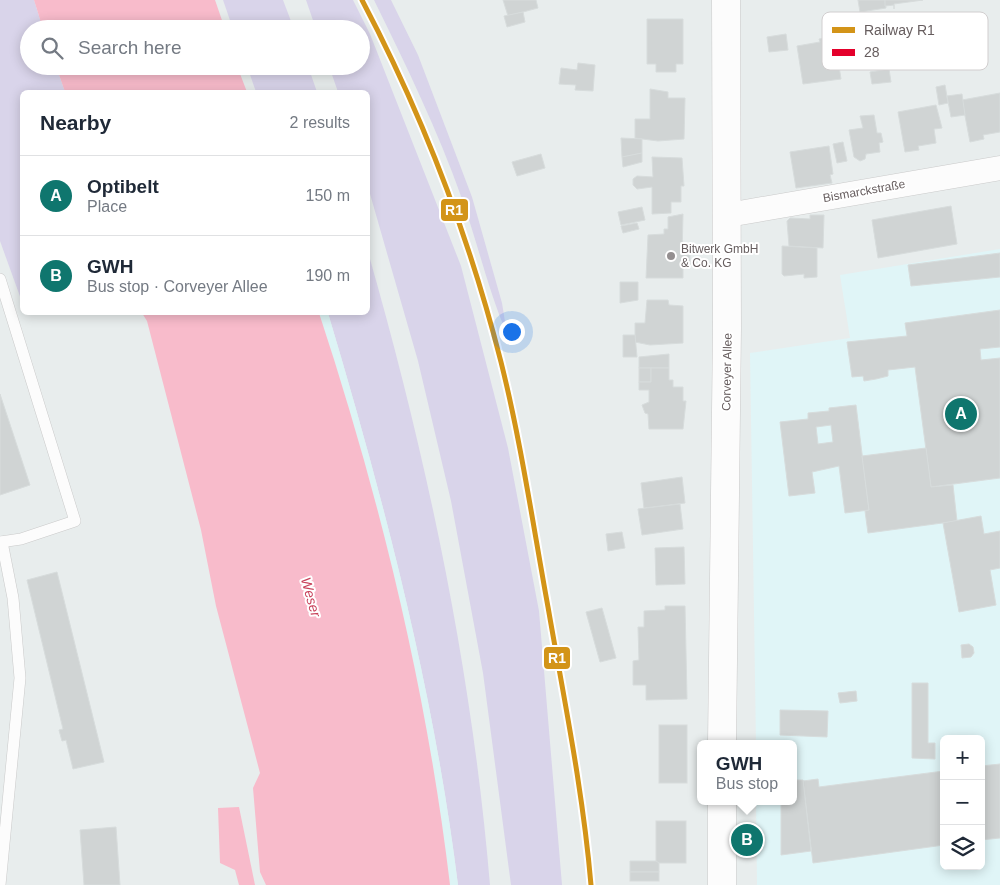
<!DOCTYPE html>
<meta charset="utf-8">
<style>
body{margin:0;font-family:Arial,sans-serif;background:#f2f2f3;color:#1f2937}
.controls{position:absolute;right:15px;bottom:15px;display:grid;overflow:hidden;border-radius:8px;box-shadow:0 2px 12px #0003}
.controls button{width:45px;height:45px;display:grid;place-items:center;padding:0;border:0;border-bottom:1px solid #e0e1e3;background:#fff;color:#1f2937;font:25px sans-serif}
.you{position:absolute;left:511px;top:331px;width:18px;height:18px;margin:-12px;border:4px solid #fff;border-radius:50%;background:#1a73e8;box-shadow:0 0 0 8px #1a73e833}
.badge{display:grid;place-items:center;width:32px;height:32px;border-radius:50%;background:#0f766e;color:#fff;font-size:16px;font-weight:700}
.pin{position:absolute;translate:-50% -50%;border:2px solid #fff;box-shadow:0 1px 5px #0006}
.popup{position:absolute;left:697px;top:740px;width:100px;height:65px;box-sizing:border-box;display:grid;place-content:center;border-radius:8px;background:#fff;filter:drop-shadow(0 1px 4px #0005);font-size:16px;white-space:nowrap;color:#747a83}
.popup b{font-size:19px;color:#1f2937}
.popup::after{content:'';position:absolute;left:50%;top:100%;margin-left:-10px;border:10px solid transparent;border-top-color:#fff}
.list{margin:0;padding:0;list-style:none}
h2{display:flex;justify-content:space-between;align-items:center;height:65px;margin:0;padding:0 20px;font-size:21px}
h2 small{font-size:16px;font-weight:400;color:#747a83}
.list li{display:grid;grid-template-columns:32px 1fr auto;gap:15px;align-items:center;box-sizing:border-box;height:80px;padding:0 20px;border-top:1px solid #e0e1e3}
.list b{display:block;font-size:19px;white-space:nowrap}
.list p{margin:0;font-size:16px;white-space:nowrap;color:#747a83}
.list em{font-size:16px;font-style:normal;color:#747a83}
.icon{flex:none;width:28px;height:28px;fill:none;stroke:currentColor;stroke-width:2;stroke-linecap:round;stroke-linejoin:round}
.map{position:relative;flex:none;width:1000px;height:885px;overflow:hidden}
.search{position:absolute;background:#fff;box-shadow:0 2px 12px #0003;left:20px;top:20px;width:350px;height:55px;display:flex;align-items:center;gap:12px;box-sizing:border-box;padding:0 18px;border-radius:28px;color:#747a83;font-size:19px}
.panel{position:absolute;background:#fff;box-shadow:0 2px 12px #0003;left:20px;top:90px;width:350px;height:225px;border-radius:8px}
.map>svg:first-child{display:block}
.commercial{fill:#e0f5f7;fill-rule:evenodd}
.green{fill:#d9d4ea}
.sand{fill:#ddf4f5}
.water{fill:#f8bbcb}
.building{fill:#d0d4d4;stroke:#d7dcdc;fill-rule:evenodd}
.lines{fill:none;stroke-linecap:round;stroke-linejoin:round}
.lane-casing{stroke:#cacaca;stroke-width:12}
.street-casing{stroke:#cacaca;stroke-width:25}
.secondary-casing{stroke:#cac9c9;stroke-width:29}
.lane{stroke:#fcfcfc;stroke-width:11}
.street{stroke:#fcfcfc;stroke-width:24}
.secondary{stroke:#fcfcfc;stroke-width:28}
.rail{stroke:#e3e4e4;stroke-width:4;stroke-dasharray:1 6;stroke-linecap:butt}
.rail-1-casing{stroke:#fff;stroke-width:9}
.rail-1{stroke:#d39418;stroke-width:5}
.poi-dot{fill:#948f90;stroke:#fff;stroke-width:2}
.labels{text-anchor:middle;stroke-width:4;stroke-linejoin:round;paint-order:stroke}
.street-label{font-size:12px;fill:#665d5e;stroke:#fff}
.poi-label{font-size:12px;fill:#665d5e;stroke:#fff;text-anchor:start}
.water-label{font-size:14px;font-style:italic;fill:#c8425b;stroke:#fff}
.key{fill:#fff;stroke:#d1cecf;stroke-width:1}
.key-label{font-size:14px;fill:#665d5e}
.line-badge{stroke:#fff;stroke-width:2}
.badge-label{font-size:14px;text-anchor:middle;font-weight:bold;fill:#fff}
</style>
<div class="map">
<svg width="1000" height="885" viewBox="0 0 1000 885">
<rect width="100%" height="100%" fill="#e8eded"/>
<!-- commercial -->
<path class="commercial" d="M1000,249V885H757L756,801H793V744H756L750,353L850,338L840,275ZM944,739H981V866H944Z"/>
<!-- green -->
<g class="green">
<path d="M0,0H34L43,29H29V66H56L65,92H22V302L0,241Z"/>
<path d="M223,0H283L294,29H233Z"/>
<path d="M306,0H353L370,34L461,266L508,448L539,611L562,885H511L483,673L451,501L418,361L368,187V92H338L329,66H361V29H316Z"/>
<path d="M374,0H391L418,55L472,197L502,303L507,334C488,290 478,244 462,199C438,131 406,65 374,0Z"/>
<path d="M247,66H308L317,92H256Z"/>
<path d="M368,252C427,458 472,670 490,885H458C434,691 384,500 328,313L368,312Z"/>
</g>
<!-- sand -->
<path class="sand" d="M319,313H328C384,500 434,691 458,885H450C427,691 380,498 319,313Z"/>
<!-- water -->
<g class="water">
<path d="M34,0H215L225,29H43Z"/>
<path d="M56,66H237L247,92H65Z"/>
<path d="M142,313H319C380,498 427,691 450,885H266L260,872L253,788L260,773L216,606L201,530L147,321Z"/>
<path d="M239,807L255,885H239L235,870L220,863L218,808Z"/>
</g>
<!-- building -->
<g class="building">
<path d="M503,0H536L538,8L508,16Z"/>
<path d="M858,0H885L886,8L860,12Z"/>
<path d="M885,0H923L894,4V9V5L885,6Z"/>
<path d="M523,12L525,22L507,27L504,16Z"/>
<path d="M647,19H683V64H676V72H656V64H647Z"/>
<path d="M786,34L788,50L769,52L767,37Z"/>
<path d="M830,37L831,41L835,40L841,79L803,84L797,46L820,42L819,39Z"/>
<path d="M578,63L595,65L593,91L575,90L576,85L559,84L561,68L577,70Z"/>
<path d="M889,69L891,82L872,84L870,72Z"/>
<path d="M945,85L948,103L939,105L936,87Z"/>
<path d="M650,89L668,92V98H685L684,139L658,141L635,138V119H650Z"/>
<path d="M1000,93V132L983,135L984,139L970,142L962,100Z"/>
<path d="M962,94L965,115L951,117L947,96Z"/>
<path d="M936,105L942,128L934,129L936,143L918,146L919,150L905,152L898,112Z"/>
<path d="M874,115L877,133H881L883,142L879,143L880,152L866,154L865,159L860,161L854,157L849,130L863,128L860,116Z"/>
<path d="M621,138L642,139V153L622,157Z"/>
<path d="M843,142L847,161L837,163L833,144Z"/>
<path d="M829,146L833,174L830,175L832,183L796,188L790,152Z"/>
<path d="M642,153V162L623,167L622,157Z"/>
<path d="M541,154L545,168L517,176L512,162Z"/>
<path d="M652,157L682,158L684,186H681V202H671V213L652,214V187L637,189L633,185V179L637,176L653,177Z"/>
<path d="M951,206L957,244L878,258L872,220Z"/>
<path d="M642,207L645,220L621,225L618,212Z"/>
<path d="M683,214L682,254H690V265H683V278H646L648,235L664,234V229H668V217Z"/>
<path d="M810,215H824L823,248L789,246L787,221L790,218L810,219Z"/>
<path d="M637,223L639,229L623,233L621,226Z"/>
<path d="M782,246L817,248V277L804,278V274L784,276L782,274Z"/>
<path d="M1000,253V277L911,286L908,265Z"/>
<path d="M620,282H638V300L620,303Z"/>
<path d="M647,300H668L669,305L683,306V343L650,345L635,342V323H645Z"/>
<path d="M1000,310V347L980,349L981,360L1000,358V478L931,487L915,367L888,370V376L876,379L864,381L863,376L852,377L847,342L907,336L905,323Z"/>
<path d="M623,335H635L637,357H623Z"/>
<path d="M669,354V368H639V357Z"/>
<rect x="639" y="368" width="12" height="14"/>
<path d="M651,368H669V380H673V387H683V401H686L683,429H649L648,414L645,413L642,405L649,402V390H639V382H651Z"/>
<path d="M0,394L30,485L0,495Z"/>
<path d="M856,405L869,510L845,513L839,466L812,472L815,493L789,496L780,422L808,419V413L829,411V408ZM831,425L833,442L818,444L816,427Z"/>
<path d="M926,448L931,487L953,485L957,521L868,533L865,511L869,510L862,456Z"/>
<path d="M682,477L685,503L644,508L641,483Z"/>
<path d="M680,504L683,529L642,535L638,509Z"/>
<path d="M981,516L984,534L1000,531V568L990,570L996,605L959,612L943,523Z"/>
<path d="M622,532L625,548L608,551L606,534Z"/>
<path d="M684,547L685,584L656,585L655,548Z"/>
<path d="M57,572L104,762L73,769L66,740L62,741L59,730L63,729L27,580Z"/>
<path d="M665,606H685L687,699L646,700V685H633V661L639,660L638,627H644V611L665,610Z"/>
<path d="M602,608L616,658L600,662L586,612Z"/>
<path d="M969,644L973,647L974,653L971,657L962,658L961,645Z"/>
<path d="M912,683H928V743H935V759L912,758Z"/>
<path d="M856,691L857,701L840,703L838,693Z"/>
<path d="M780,710L828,711L827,737L780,735Z"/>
<rect x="659" y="725" width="28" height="58"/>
<path d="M1000,764V838L981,840V766Z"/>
<path d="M944,771V845L813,863L803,781L818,779L819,787Z"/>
<path d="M793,780H803L811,851L781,855V801H793Z"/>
<rect x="656" y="821" width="30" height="42"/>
<path d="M116,827L120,885H84L80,830Z"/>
<path d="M630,861H656L659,863V872H630Z"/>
<rect x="630" y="872" width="29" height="9"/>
</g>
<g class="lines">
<!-- lane casing -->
<g class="lane-casing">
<g id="lane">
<path d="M0,279L75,521L21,539L0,542"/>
<path d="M0,885L20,678L13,598L2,542"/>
</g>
</g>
<!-- street casing -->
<g class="street-casing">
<path id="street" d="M728,215L1000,168"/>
</g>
<!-- secondary casing -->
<g class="secondary-casing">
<g id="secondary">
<path d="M722,744L727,328L726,0"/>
<path d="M722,801V885"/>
</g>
</g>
<!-- lane -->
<use href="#lane" class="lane"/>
<!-- street -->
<use href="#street" class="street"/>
<!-- secondary -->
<use href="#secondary" class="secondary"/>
<!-- rail -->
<path class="rail" d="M540,562L581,800L591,885"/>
<!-- rail-1 casing -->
<g class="rail-1-casing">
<path id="rail-1" d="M362,0C422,114 469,236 501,362C521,442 533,525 548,607C564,699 583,791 591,885"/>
</g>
<!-- rail-1 -->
<use href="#rail-1" class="rail-1"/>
</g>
<!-- markers -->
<circle class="poi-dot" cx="671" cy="256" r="5"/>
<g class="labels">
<!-- street labels -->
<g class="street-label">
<text transform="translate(864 191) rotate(-10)" y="4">Bismarckstraße</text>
<text transform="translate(727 372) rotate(-89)" y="4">Corveyer Allee</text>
</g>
<!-- poi labels -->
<g class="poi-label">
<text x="681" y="253">Bitwerk GmbH<tspan x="681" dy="14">&amp; Co. KG</tspan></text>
</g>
<!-- water labels -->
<g class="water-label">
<text transform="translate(311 597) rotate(74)" y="5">Weser</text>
</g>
</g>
<!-- legend -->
<rect x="822" y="12" width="166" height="58" rx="8" class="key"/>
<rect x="832" y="27" width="23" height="6" fill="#d39418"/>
<rect x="832" y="49" width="23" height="7" fill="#e4002b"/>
<g class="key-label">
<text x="864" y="35">Railway R1</text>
<text x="864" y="57">28</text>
</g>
<g class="line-badge">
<rect x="440" y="198" width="29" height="24" rx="5" fill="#d39418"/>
<rect x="543" y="646" width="28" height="24" rx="5" fill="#d39418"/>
</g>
<g class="badge-label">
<text x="454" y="215">R1</text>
<text x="557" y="663">R1</text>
</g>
</svg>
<div class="controls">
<button>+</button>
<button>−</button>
<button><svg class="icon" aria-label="layers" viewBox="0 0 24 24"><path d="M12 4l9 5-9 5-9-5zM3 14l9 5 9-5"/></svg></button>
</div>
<div class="you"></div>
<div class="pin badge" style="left:961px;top:414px">A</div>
<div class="pin badge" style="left:747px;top:840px">B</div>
<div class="popup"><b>GWH</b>Bus stop</div>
<div class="search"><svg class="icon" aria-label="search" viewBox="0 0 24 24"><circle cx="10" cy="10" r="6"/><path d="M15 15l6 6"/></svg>Search here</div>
<section class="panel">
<h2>Nearby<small>2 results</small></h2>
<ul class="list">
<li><span class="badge">A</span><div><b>Optibelt</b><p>Place</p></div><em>150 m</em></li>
<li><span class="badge">B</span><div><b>GWH</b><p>Bus stop · Corveyer Allee</p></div><em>190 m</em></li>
</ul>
</section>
</div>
